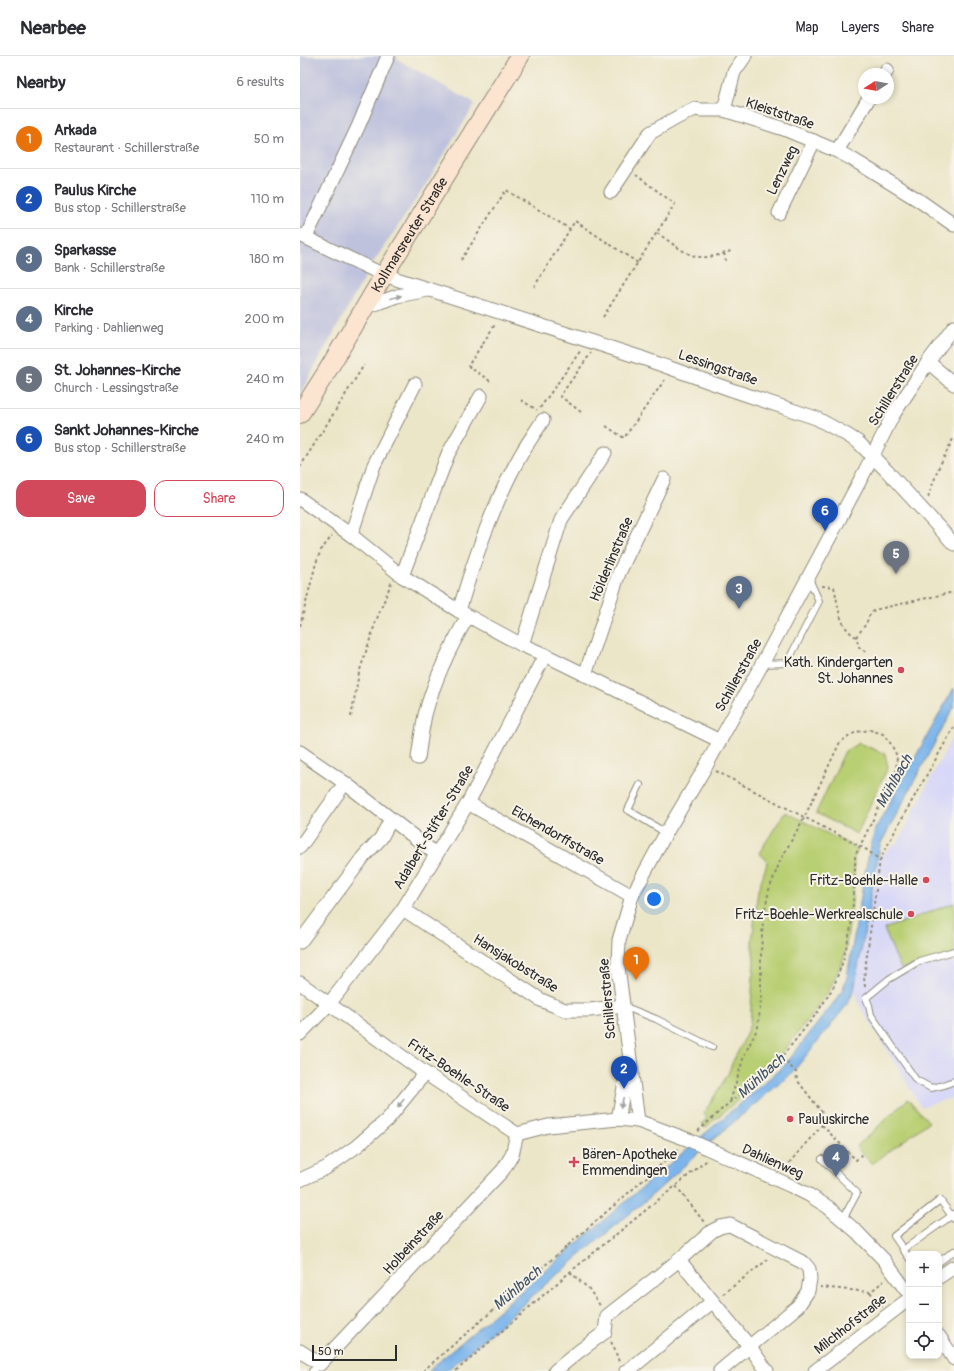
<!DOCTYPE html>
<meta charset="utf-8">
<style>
body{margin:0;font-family:Pangolin,sans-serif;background:#f7f7f7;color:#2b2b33}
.controls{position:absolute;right:12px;bottom:12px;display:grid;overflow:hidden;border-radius:8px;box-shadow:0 2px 6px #0003}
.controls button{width:36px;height:36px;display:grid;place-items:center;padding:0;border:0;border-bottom:1px solid #e1e1e2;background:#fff;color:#2b2b33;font:20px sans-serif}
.compass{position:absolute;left:558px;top:12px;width:36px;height:36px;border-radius:50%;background:#fff;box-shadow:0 2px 6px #0003;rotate:259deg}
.scale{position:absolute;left:12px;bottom:10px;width:85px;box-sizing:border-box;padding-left:4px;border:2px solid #2b2b2b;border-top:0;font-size:11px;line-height:14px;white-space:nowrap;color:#2b2b2b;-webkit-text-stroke:3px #f7f3e8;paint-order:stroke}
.you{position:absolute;left:354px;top:843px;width:14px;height:14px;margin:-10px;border:3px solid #fff;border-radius:50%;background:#1a73e8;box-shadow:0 0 0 6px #1a73e833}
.badge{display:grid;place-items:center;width:26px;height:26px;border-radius:50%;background:#d1495b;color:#fff;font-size:13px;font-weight:700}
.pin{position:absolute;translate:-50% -33px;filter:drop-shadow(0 1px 2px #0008)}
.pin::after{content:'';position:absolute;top:21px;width:14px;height:12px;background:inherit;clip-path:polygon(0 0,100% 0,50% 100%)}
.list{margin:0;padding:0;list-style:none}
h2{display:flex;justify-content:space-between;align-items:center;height:52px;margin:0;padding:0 16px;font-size:17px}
h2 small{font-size:13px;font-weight:400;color:#7c7c81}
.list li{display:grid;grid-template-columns:26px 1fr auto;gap:12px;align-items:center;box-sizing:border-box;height:60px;padding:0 16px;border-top:1px solid #e1e1e2}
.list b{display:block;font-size:15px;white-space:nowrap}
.list p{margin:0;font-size:13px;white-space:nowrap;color:#7c7c81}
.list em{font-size:13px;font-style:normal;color:#7c7c81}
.actions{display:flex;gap:8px;padding:12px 16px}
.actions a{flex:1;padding:9px 0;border:1px solid #d1495b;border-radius:12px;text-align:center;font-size:14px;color:#d1495b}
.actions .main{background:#d1495b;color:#fff}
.icon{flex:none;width:22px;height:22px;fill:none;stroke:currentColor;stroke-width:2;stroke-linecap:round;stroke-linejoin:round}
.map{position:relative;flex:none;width:654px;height:1315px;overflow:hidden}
header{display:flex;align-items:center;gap:24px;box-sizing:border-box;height:56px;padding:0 20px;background:#fff;border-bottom:1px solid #e1e1e2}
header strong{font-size:19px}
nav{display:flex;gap:22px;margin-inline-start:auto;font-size:14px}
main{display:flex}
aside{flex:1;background:#fff}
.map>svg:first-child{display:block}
.built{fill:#d7d7f8}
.industrial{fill:#bfc2dd}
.green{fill:#b9cf73;stroke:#727d4f}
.water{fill:#7bb5ec;stroke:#53708c}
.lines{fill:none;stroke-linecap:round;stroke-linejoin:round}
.lane-casing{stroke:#8c887a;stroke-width:8}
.street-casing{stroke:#8c887a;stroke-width:15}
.secondary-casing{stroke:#8c887a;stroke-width:20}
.path{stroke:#8c887a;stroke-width:2;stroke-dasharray:3 3;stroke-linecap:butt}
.lane{stroke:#fff;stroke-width:6}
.street{stroke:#fff;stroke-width:13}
.secondary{stroke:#fce5d0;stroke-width:18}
.oneway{fill:#a0a0a0}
.poi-dot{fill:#d1495b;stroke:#f7f3e8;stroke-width:1.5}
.labels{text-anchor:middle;stroke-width:4;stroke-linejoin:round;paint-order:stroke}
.street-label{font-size:14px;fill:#2b2b2b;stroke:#f7f3e8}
.poi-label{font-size:14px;fill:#2b2b2b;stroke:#f7f3e8;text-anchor:end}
.water-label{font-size:15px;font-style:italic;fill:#435465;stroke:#f7f3e8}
</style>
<header>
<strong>Nearbee</strong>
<nav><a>Map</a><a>Layers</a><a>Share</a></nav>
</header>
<main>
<aside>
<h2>Nearby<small>6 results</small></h2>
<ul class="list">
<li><span class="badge" style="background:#e8710a">1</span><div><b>Arkada</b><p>Restaurant · Schillerstraße</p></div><em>50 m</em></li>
<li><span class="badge" style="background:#1a4fb4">2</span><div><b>Paulus Kirche</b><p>Bus stop · Schillerstraße</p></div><em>110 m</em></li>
<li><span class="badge" style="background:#5c6f8a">3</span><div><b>Sparkasse</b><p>Bank · Schillerstraße</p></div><em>180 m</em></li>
<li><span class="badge" style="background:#5c6f8a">4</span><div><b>Kirche</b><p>Parking · Dahlienweg</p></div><em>200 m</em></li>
<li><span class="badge" style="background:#6b7280">5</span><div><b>St. Johannes-Kirche</b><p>Church · Lessingstraße</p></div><em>240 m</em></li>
<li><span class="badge" style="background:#1a4fb4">6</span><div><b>Sankt Johannes-Kirche</b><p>Bus stop · Schillerstraße</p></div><em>240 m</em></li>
</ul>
<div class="actions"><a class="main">Save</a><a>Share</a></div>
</aside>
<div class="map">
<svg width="654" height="1315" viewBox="0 0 654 1315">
<rect width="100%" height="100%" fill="#f7f3e8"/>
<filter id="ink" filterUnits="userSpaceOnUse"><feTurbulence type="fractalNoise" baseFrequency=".025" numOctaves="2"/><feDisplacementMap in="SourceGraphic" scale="8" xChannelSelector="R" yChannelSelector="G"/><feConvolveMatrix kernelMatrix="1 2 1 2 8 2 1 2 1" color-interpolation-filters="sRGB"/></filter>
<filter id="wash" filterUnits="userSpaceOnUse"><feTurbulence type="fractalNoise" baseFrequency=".012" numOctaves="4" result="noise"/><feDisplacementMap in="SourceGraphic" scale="16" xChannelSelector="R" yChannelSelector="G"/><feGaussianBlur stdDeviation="0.9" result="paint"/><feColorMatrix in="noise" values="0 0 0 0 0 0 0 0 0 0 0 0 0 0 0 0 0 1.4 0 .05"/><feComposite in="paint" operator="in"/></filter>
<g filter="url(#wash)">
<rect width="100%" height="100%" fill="#ece6c9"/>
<!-- built -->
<path class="built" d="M654,677V1041L621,1051L559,948L554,934L578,802L598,786Z"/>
<!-- industrial -->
<path class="industrial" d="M0,0H98L97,3L175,48L123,133L70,211L0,338Z"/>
<!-- green -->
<g class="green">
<path d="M559,687L585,698L588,711L557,778L516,757L545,695Z"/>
<path d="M485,756L558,793L554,803V818L552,846L545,899L528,937L473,1009L445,1038L406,1071L402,1068L407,1062L404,1057L428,1018L433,1005L442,988L450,968L454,903L452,886L458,834L468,805L459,797Z"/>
<path d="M654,847V898L635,905L601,913L584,873Z"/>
<path d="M608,1043L629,1066L572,1108L556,1091Z"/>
</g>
<!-- water -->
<path class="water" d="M654,632V651L580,789L554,934L547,949L492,1017L410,1086L358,1134L246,1228L200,1269L146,1315H128L485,1009L542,936L547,921L567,806L575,773Z"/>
</g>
<g filter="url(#ink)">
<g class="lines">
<!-- lane casing -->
<g class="lane-casing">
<g id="lane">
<path d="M463,608L487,607L519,545L509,523"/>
<path d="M340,729L328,754L366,777"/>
<path d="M654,895L619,905L589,923L566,942L569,949L571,959L616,1024L631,1032L644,1029L654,1025"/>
<path d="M323,950L356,963L412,991"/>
<path d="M522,1103L557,1137L543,1163"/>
<path d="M603,1194L654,1158"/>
<path d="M609,1202L594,1180L640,1144L654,1163"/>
<path d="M639,1206L654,1195"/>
<path d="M12,1315L20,1308"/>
</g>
</g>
<!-- street casing -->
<g class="street-casing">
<g id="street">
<path d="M585,18L587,14"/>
<path d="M424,54L434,16L445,0"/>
<path d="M537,95L569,42"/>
<path d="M311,136L350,77L378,61L395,53L400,54H424L484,73L537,95L552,103L620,145L654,169"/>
<path d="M479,157L514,85"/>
<path d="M0,179L84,219L342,302L432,334L516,362L547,379L558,386L587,415L654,488"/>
<path d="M6,181L58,71L88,0"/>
<path d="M64,252L97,240L128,234"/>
<path d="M628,306L654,328"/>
<path d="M0,443L51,479L102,520L159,555L222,589L245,599L420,685"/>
<path d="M51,479L74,409L115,328"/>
<path d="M102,520L148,398L181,340"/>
<path d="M159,555C175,500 194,445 223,395C229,385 236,375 243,364"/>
<path d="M222,589L261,464L305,397"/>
<path d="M285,619L319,517L364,423"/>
<path d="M0,696L45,727L136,798"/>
<path d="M118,702C120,688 122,673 125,659C134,624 150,591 168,560"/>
<path d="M168,747L332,840"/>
<path d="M0,791L45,727"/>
<path d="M103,853L241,944L265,954H290L323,950"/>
<path d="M0,886L64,800L81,782L91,763"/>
<path d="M0,927L125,1017L217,1078L248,1070L318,1063L338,1065L389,1084L491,1130L509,1139L528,1151L557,1176L584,1204L606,1234"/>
<path d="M0,978L29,948L103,853L168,747L245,599"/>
<path d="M318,1063L327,1016"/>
<path d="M338,1065L318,910L319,884L332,840L366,777L406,710L462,608L565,415L593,359L628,306L654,271"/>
<path d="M0,1124L26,1112L57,1090L87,1064L125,1017"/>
<path d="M379,1204L450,1291L467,1315"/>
<path d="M639,1221L654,1211"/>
<path d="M639,1280L654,1303"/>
<path d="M0,1295L20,1308L203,1114L212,1099L217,1078"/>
<path d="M255,1315L278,1296L305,1276L307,1260L379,1204L412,1175L420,1171L430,1169L504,1207L509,1213L510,1223L508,1235L498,1250L420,1315"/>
<path d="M326,1315L334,1310L412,1246"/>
<path d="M515,1315L605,1246"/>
</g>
</g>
<!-- secondary casing -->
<g class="secondary-casing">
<g id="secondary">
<path id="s1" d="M0,358L26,317L84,219L220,0"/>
</g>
</g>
<!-- path -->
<g class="path">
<path d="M357,177C370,185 385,200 401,201C410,202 422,198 431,195"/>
<path d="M424,197L426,205"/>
<path d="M161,204L206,134L270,173"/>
<path d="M234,231L275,165L338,207"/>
<path d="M303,261L375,148L336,119"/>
<path d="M190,325L168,310L196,267"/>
<path d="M221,344L237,354"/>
<path d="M240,352L281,294"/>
<path d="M281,356L260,340L291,297"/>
<path d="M306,370L324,382L366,322"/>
<path d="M0,411L64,309"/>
<path d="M628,441L639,411L654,381"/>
<path d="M522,530L534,531C539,551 538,570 556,581L559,591L566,596"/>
<path d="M0,570L16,507L21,494L32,480"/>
<path d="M556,581L566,568L569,560L574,554L649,537L654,538"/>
<path d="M51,661L59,617L76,565L92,525"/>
<path d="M416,715L567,794L580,804L596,773L654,671"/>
<path d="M565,931L564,921L580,804"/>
<path d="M482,1002L496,1016L497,1024L527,1063L483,1114"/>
<path d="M522,1069L556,1104L562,1098"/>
<path d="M398,1075L430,1046L457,1027L473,1012L517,957L533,932L543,905L551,871L555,823V800L596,717L597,700L591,688L583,678L570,674L556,676L540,686L504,762L480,805L469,834L463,863L461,897V943L458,971L444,1000L430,1046"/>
<path d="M376,1130L404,1166"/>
<path d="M270,1216L289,1233L301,1251"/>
<path d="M520,1231L570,1236L584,1225"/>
<path d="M570,1236L582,1251"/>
<path d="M423,1238L470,1202"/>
<path d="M311,1286L314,1291L319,1306"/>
<path d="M123,1315L379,1093"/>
<path d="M156,1315L270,1216L406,1105"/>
</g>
<!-- lane -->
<use href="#lane" class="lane"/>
<!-- street -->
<use href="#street" class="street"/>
<!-- secondary -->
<use href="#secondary" class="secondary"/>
</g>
<!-- one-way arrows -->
<defs><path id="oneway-solid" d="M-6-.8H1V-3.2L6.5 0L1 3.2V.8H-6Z"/></defs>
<g class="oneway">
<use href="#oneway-solid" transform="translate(96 241) rotate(-14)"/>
<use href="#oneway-solid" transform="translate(101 1047) rotate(129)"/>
<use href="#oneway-solid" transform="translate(322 1047) rotate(103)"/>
</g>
</g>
<!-- markers -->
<g class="poi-dot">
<circle cx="601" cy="614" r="4"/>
<circle cx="626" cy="824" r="4"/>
<circle cx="611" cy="858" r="4"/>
<circle cx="490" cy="1063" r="4"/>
<path d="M272 1100h4v4h4v4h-4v4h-4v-4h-4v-4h4z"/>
</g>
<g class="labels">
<!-- street labels -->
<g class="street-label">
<text transform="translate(480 57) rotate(19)" y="5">Kleiststraße</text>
<text transform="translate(482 114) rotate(-64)" y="5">Lenzweg</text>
<text dy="5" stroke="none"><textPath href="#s1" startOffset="210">Kollmarsreuter Straße</textPath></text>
<text transform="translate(418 311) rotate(19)" y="5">Lessingstraße</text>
<text transform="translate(593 334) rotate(-58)" y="5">Schillerstraße</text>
<text transform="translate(311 503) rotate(-67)" y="5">Hölderlinstraße</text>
<text transform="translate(438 619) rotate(-61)" y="5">Schillerstraße</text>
<text transform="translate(133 771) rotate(-59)" y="5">Adalbert-Stifter-Straße</text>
<text transform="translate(258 779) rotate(30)" y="5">Eichendorffstraße</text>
<text transform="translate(216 907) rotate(32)" y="5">Hansjakobstraße</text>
<text transform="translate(307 943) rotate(-95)" y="5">Schillerstraße</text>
<text transform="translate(159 1019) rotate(34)" y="5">Fritz-Boehle-Straße</text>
<text transform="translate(473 1105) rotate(24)" y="5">Dahlienweg</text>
<text transform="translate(113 1186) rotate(-47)" y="5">Holbeinstraße</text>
<text transform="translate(550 1268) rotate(-38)" y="5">Milchhofstraße</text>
</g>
<!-- poi labels -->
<g class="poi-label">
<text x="593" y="611">Kath. Kindergarten<tspan x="593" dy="16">St. Johannes</tspan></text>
<text x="618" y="829">Fritz-Boehle-Halle</text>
<text x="603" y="863">Fritz-Boehle-Werkrealschule</text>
<text x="498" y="1068" text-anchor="start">Pauluskirche</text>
<text x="282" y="1103" text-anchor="start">Bären-Apotheke<tspan x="282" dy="16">Emmendingen</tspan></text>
</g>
<!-- water labels -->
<g class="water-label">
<text transform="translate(594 725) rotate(-60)" y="5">Mühlbach</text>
<text transform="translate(461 1020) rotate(-42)" y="5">Mühlbach</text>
<text transform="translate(217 1232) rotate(-41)" y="5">Mühlbach</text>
</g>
</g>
</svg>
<div class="controls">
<button>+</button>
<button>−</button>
<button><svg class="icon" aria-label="locate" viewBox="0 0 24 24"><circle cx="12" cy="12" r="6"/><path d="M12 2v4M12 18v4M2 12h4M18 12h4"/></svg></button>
</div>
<svg class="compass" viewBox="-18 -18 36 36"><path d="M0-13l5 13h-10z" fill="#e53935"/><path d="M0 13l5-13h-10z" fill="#7c7c81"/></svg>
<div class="scale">50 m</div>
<div class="you"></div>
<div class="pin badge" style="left:336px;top:924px;background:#e8710a">1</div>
<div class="pin badge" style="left:324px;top:1033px;background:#1a4fb4">2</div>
<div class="pin badge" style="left:439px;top:553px;background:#5c6f8a">3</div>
<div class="pin badge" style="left:536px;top:1121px;background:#5c6f8a">4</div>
<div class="pin badge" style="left:596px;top:518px;background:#6b7280">5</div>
<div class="pin badge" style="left:525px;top:475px;background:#1a4fb4">6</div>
</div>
</main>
